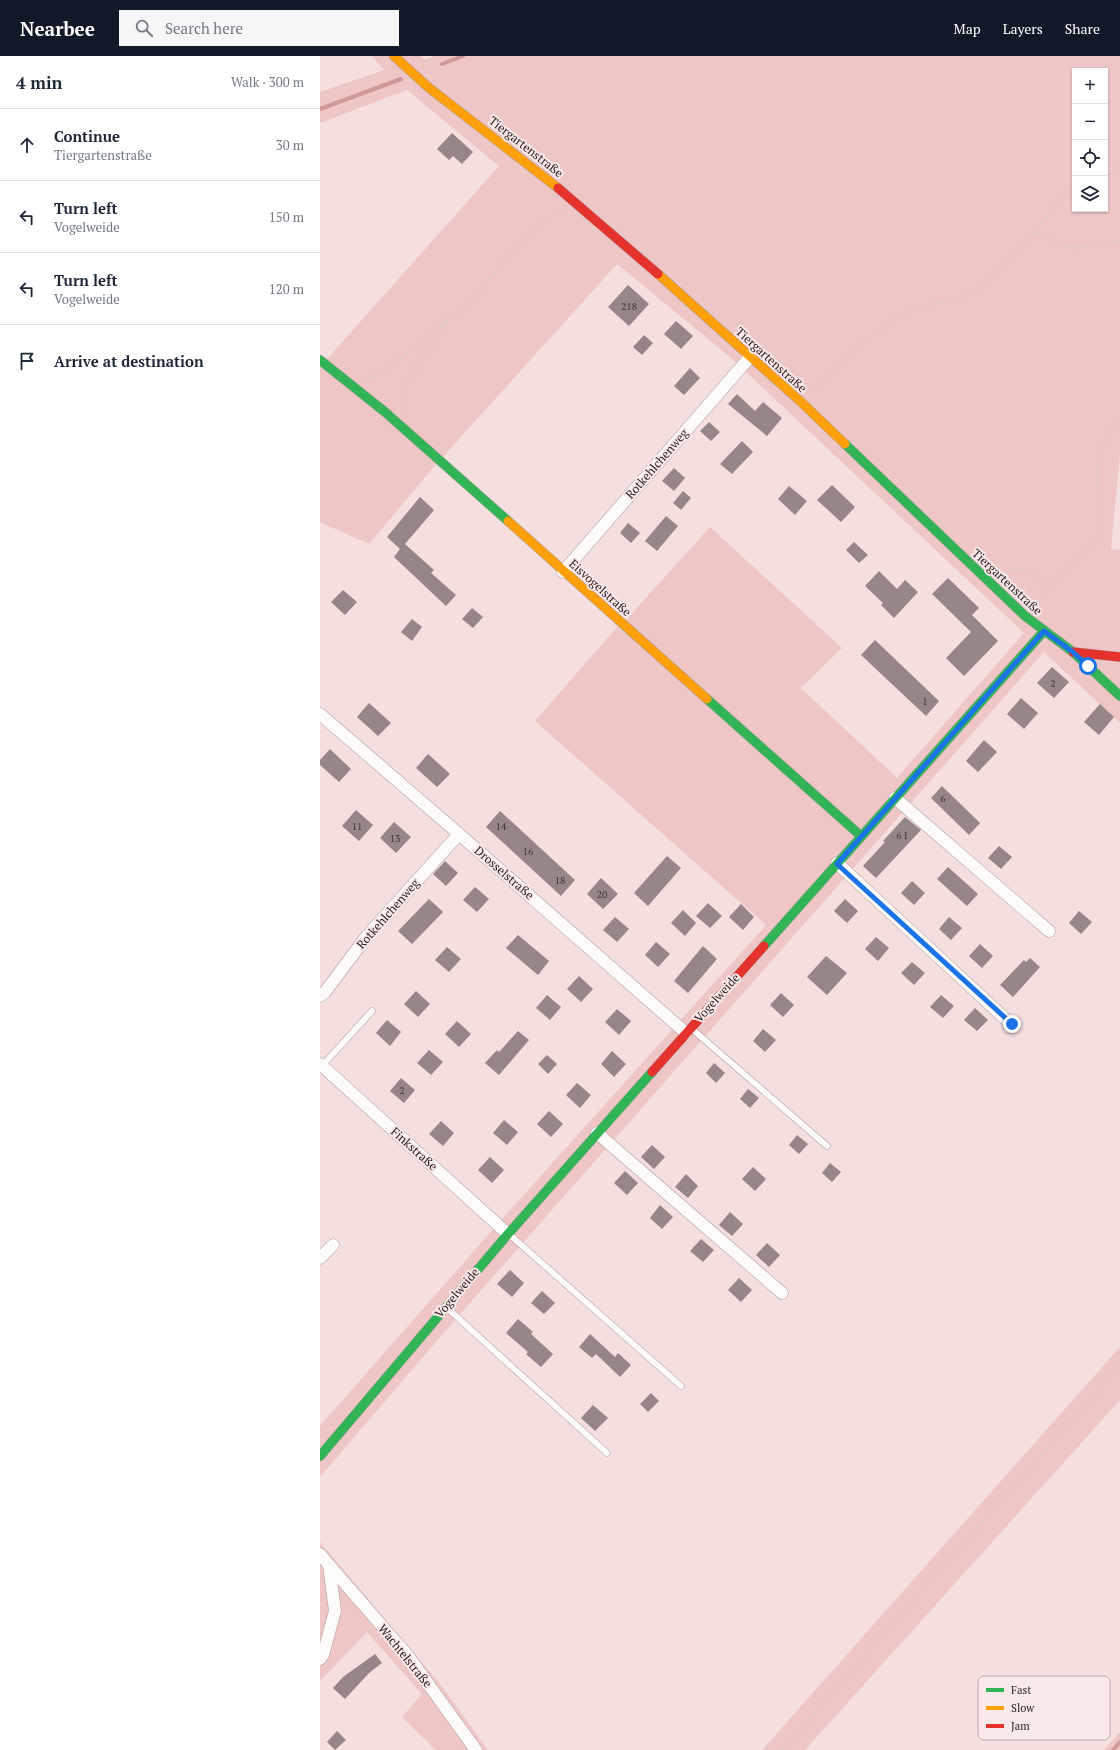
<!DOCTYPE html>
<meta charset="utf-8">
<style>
body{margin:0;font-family:"PT Serif",serif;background:#f6f6f7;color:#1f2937}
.controls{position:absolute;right:12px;top:12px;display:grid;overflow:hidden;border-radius:0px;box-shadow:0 1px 3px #0004}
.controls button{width:36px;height:36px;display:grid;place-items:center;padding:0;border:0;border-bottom:1px solid #e0e1e3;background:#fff;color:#1f2937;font:20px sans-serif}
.stop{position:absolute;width:12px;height:12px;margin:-9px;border:3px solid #1a73e8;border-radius:50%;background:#fff}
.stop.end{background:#1a73e8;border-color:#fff;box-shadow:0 1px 4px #0008}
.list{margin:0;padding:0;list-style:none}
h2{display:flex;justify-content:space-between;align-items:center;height:52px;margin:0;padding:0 16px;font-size:17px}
h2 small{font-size:13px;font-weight:400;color:#747a83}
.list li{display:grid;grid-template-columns:26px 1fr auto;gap:12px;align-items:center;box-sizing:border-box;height:72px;padding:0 16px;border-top:1px solid #e0e1e3}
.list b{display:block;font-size:15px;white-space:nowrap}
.list p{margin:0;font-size:13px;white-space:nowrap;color:#747a83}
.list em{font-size:13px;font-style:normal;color:#747a83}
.icon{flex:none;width:22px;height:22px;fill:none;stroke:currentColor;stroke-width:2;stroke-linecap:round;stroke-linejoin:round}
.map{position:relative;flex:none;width:800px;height:1694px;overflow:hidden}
header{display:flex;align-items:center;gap:24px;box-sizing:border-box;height:56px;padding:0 20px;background:#111827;color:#fff}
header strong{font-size:19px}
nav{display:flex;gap:22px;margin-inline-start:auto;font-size:14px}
.search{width:280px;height:36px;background:#f6f6f7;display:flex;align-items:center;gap:10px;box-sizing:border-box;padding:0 14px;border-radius:0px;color:#747a83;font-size:15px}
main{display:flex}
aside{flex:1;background:#fff}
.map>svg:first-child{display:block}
.green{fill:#eec6c5;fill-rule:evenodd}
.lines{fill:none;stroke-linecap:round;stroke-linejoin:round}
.stream{stroke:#d29797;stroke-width:4}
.building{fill:#968685}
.lane-casing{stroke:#ae9d9d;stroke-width:7}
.street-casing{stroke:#ae9d9d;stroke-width:13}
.fast-casing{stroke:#ae9d9d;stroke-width:10}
.slow-casing{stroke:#ae9d9d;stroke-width:10}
.jam-casing{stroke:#ae9d9d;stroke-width:10}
.path{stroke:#d3cdcd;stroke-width:2.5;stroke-dasharray:1 3;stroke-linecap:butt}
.lane{stroke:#fdfafa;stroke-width:6}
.street{stroke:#fdfafa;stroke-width:12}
.fast{stroke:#30b455;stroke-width:9}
.slow{stroke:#ff9f0a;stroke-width:9}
.jam{stroke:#e5322d;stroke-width:9}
.route{stroke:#1a73e8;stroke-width:5}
.labels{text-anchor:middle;stroke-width:4;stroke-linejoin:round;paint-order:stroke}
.number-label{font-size:10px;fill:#453636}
.street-label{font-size:12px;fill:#2a1c1c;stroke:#fae9e9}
.key{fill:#fae9e9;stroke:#bcacac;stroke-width:1}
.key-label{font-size:11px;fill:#2a1c1c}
</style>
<header>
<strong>Nearbee</strong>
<div class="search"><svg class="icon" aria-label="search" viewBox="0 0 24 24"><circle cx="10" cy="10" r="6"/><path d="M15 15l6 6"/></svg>Search here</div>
<nav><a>Map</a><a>Layers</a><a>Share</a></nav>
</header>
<main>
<aside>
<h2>4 min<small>Walk · 300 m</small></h2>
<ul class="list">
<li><svg class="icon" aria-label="ahead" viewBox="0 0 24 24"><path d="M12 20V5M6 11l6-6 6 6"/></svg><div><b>Continue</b><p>Tiergartenstraße</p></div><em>30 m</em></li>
<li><svg class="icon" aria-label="left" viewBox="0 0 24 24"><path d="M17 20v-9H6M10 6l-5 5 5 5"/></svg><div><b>Turn left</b><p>Vogelweide</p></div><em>150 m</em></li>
<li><svg class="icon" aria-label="left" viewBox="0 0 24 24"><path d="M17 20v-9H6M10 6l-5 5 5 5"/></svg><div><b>Turn left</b><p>Vogelweide</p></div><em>120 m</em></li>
<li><svg class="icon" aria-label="arrive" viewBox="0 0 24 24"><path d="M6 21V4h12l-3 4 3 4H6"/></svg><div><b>Arrive at destination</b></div></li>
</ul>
</aside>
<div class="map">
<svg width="800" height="1694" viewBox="0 0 800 1694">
<rect width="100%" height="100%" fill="#f4dede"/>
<!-- green -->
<g class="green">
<path d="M52,0H101L104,4L114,0H800V399L791,493L800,494V667L724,596L133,1266L0,1421V1370L175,1171L446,869L215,665L298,570L117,407L49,488L0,466V311L179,110L87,34L0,67V36L64,14ZM755,15H785V153H755ZM297,208L410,301L704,577L577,722L481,632L522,592L390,471L305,565L121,403Z"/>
<path d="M800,1291V1344L485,1694H442Z"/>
<path d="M0,1486L120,1628L168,1694H116L82,1661L102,1638L47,1576L0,1625Z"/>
<path d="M800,1676V1694H784Z"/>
</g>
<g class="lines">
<!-- stream -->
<g class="stream">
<path d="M122,8L143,0"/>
<path d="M0,53L81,23"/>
<path d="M793,1694L800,1686"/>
</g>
</g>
<!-- building -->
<g class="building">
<path d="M132,77L153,96L142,108L133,100L129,104L117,93Z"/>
<path d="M308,229L329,248L309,270L288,251Z"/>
<path d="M356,265L373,280L361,293L344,278Z"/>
<path d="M324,279L333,287L322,299L313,291Z"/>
<path d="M370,312L380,322L364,339L354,330Z"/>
<path d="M417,338L435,355L443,346L462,362L447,380L408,348Z"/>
<path d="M389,366L400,376L391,385L380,375Z"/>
<path d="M422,385L433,396L412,418L400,408Z"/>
<path d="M354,412L365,422L354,435L342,425Z"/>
<path d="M512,429L535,451L521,466L497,444Z"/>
<path d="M469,430L487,445L475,459L458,443Z"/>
<path d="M363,435L371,442L361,454L353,447Z"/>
<path d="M100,441L114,454L85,488L114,514L111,517L136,539L126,550L74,501L80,493L67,481Z"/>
<path d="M346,460L358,470L337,495L325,485Z"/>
<path d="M308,467L320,477L311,487L300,477Z"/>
<path d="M534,486L548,499L539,507L526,494Z"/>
<path d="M559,515L577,533L585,524L598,536L574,562L561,549L563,547L545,530Z"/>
<path d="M628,522L659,552L652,559L678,585L644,620L626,602L651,576L612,538Z"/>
<path d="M23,534L37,546L25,559L11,546Z"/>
<path d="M152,552L163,561L153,572L142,563Z"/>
<path d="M92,563L102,571L92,585L81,576Z"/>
<path d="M555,584L619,645L606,660L541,599Z"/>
<path d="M732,611L749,626L734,642L717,627Z"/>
<path d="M701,642L718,657L704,673L687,658Z"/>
<path d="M49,647L71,667L58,680L37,661Z"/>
<path d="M780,648L794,661L779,679L764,666Z"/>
<path d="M664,684L677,696L658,716L646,705Z"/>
<path d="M10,693L31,713L19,726L0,709V704Z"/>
<path d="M108,698L130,718L117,731L96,712Z"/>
<path d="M622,730L660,767L649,779L611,742Z"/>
<path d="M36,754L53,769L39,785L22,770Z"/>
<path d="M180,755L255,824L241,840L166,771Z"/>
<path d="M585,761L601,774L556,822L543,810L565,786L563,785Z"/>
<path d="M74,766L91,781L76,797L60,782Z"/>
<path d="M679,790L692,801L681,813L668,802Z"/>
<path d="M347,800L361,812L328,850L314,837Z"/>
<path d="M125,805L138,817L126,830L113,818Z"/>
<path d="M628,811L658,838L647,850L617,823Z"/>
<path d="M281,822L298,838L283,853L267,838Z"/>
<path d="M592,825L605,837L594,849L581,837Z"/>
<path d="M155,831L169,843L157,856L143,844Z"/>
<path d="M109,843L123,856L92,888L78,875Z"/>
<path d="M525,843L538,855L527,867L514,855Z"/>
<path d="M388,847L402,860L390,872L376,860Z"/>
<path d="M421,848L434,861L423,874L409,861Z"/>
<path d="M363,854L376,867L365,880L351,867Z"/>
<path d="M759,855L772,866L761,878L749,867Z"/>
<path d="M295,861L309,873L297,886L283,874Z"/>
<path d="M629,861L642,872L631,884L619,873Z"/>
<path d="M198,879L229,905L218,919L186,892Z"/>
<path d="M556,881L569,892L558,905L545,893Z"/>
<path d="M336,886L350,898L338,911L325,899Z"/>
<path d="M660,888L673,900L662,912L649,900Z"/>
<path d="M383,890L397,903L368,937L354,925Z"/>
<path d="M127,891L141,903L129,916L115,904Z"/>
<path d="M506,900L527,917L507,939L487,921Z"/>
<path d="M710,902L720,911L693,941L680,929L704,904L706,906Z"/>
<path d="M592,906L605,917L594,929L581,917Z"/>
<path d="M259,920L273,933L261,946L247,933Z"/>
<path d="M96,935L110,948L98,961L84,948Z"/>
<path d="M461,937L474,949L463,961L450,949Z"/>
<path d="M227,939L241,951L230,964L216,952Z"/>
<path d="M621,939L634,950L623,962L610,951Z"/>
<path d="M655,952L668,964L657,975L644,964Z"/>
<path d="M297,953L311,965L299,979L285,966Z"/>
<path d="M67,964L81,976L70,990L56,977Z"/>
<path d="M137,965L151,978L139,991L125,978Z"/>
<path d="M443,973L456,984L445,996L433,985Z"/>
<path d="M198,975L209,984L179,1019L165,1007L177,994L179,996Z"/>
<path d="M109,994L123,1006L111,1019L97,1007Z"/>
<path d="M292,995L306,1008L294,1021L281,1008Z"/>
<path d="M227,999L237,1008L228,1018L218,1008Z"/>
<path d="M394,1007L405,1017L396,1027L386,1017Z"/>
<path d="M81,1022L95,1034L84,1047L70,1035Z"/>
<path d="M257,1027L271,1039L260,1052L246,1039Z"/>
<path d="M428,1033L439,1042L430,1052L420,1043Z"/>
<path d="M229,1055L243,1068L231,1081L217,1068Z"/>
<path d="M184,1064L198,1076L187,1089L173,1077Z"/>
<path d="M121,1065L134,1077L123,1090L109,1078Z"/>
<path d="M477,1079L488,1088L479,1098L469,1089Z"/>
<path d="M332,1089L345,1101L334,1113L321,1101Z"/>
<path d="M170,1101L184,1114L172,1127L158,1114Z"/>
<path d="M510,1107L521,1116L512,1126L502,1117Z"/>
<path d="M433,1111L446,1123L435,1135L422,1123Z"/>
<path d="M305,1115L318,1127L307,1139L294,1127Z"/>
<path d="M366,1118L378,1130L368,1142L355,1131Z"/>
<path d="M340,1149L353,1161L342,1173L330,1162Z"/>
<path d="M410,1156L423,1168L412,1180L399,1169Z"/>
<path d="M381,1183L394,1194L383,1206L370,1195Z"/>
<path d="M447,1187L460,1199L449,1211L436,1199Z"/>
<path d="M190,1214L204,1227L192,1241L177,1228Z"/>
<path d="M419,1222L432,1234L421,1246L408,1234Z"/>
<path d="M222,1235L235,1247L224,1258L211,1247Z"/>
<path d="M198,1263L213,1276L211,1278L233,1298L221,1311L206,1298L208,1296L186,1277Z"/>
<path d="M270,1278L295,1301L298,1297L311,1309L300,1321L276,1298L272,1302L259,1291Z"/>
<path d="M331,1337L339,1345L328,1356L320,1348Z"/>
<path d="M273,1349L288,1362L275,1375L261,1362Z"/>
<path d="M55,1598L62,1607L49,1617L25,1643L13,1632L23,1621Z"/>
<path d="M17,1675L26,1684L15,1694L7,1686Z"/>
</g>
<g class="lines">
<!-- lane casing -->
<g class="lane-casing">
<g id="lane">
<path d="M372,973L507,1090"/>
<path d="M2,1010L52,955"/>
<path d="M190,1179L361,1330"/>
<path d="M127,1252L287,1397"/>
</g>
</g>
<!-- street casing -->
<g class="street-casing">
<g id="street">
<path d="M243,516L430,301"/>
<path d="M0,658L139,778L366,977"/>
<path d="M575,742L729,875"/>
<path d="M517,807L692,969"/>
<path d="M0,940L5,936L47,880L139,778"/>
<path d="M0,1008L188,1178"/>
<path d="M277,1077L462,1237"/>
<path d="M0,1202L13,1189"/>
<path d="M0,1498L9,1509L15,1555L3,1599L0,1603"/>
<path d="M9,1509L88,1600L156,1694"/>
</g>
</g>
<!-- fast casing -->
<g class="fast-casing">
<g id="fast">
<path d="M0,304L65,356L188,465"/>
<path d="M525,388L705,560L753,596L800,640"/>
<path d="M387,643L541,780"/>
<path d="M444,890L724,575"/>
<path d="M0,1400L188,1178L332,1016"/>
</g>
</g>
<!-- slow casing -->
<g class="slow-casing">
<g id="slow">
<path d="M74,0L108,31L238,132"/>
<path d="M338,218L480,345L525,388"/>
<path d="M188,465L387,643"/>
</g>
</g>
<!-- jam casing -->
<g class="jam-casing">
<g id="jam">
<path d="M238,132L338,218"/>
<path d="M753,596L800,601"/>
<path d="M332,1016L444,890"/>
</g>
</g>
<!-- path -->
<g class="path">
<path d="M785,116L800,108"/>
<path d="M714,176L753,192L800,185"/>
<path d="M46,322L60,319L148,247L212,176L243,152"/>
<path d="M490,335L546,285L588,255L609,249L645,242L675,221L750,133L755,130"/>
<path d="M84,353L85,330L125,267"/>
<path d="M683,518C693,509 711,512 719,524C721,528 722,535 723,539L714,549"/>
<path d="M723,539C738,523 772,494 779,475C786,457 776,437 777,420C777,397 789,379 800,360"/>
<path d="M462,1694L800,1309"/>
</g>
<!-- lane -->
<use href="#lane" class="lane"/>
<!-- street -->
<use href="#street" class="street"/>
<!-- fast -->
<use href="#fast" class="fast"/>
<!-- slow -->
<use href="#slow" class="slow"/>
<!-- jam -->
<use href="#jam" class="jam"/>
</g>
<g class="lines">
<!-- route -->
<path class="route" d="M692,968L517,808L724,575L753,596L768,610"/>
</g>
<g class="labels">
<!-- number labels -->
<g class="number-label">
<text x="309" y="254">218</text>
<text x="733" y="631">2</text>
<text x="605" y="649">1</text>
<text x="623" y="746">6</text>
<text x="37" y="774">11</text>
<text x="181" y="774">14</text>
<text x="582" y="783">6 I</text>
<text x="75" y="786">13</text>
<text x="208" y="799">16</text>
<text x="240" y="828">18</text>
<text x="282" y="842">20</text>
<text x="82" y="1038">2</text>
</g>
<!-- street labels -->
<g class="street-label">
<text transform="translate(206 91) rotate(38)" y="4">Tiergartenstraße</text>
<text transform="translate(451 304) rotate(42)" y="4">Tiergartenstraße</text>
<text transform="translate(337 408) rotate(-49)" y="4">Rotkehlchenweg</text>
<text transform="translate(687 526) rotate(43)" y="4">Tiergartenstraße</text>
<text transform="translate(280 532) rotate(42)" y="4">Eisvogelstraße</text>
<text transform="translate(184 817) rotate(41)" y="4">Drosselstraße</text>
<text transform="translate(68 858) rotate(-49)" y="4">Rotkehlchenweg</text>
<text transform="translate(397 942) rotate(-48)" y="4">Vogelweide</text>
<text transform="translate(94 1093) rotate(42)" y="4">Finkstraße</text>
<text transform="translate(137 1237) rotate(-50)" y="4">Vogelweide</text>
<text transform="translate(85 1600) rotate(51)" y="4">Wachtelstraße</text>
</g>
</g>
<!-- legend -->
<rect x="658" y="1620" width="132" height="64" rx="6" class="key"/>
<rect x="666" y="1632" width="18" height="4" fill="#30b455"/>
<rect x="666" y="1650" width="18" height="4" fill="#ff9f0a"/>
<rect x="666" y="1668" width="18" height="4" fill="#e5322d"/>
<g class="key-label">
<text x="691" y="1638">Fast</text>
<text x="691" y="1656">Slow</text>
<text x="691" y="1674">Jam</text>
</g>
</svg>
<div class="controls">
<button>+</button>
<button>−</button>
<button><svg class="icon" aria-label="locate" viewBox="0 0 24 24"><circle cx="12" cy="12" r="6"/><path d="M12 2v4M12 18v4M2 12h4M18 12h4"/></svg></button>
<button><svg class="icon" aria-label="layers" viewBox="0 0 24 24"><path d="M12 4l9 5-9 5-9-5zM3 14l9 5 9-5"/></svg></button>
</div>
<div class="stop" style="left:768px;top:610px"></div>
<div class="stop end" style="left:692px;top:968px"></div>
</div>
</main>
